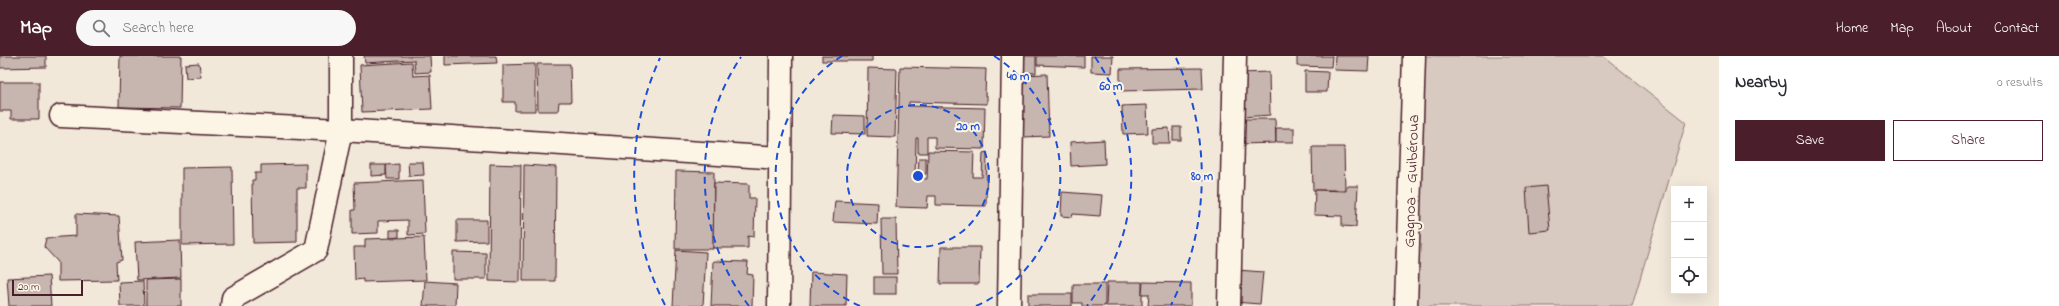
<!DOCTYPE html>
<meta charset="utf-8">
<style>
body{margin:0;font-family:"Indie Flower",sans-serif;background:#f7f7f7;color:#2b2b33}
.controls{position:absolute;right:12px;bottom:12px;display:grid;overflow:hidden;border-radius:0px;box-shadow:0 4px 16px #0002}
.controls button{width:36px;height:36px;display:grid;place-items:center;padding:0;border:0;border-bottom:1px solid #e1e1e2;background:#fff;color:#2b2b33;font:20px sans-serif}
.scale{position:absolute;left:12px;bottom:10px;width:71px;box-sizing:border-box;padding-left:4px;border:2px solid #4a1f2b;border-top:0;font-size:11px;line-height:14px;white-space:nowrap;color:#4a1f2b;-webkit-text-stroke:3px #fcf5e5;paint-order:stroke}
.list{margin:0;padding:0;list-style:none}
h2{display:flex;justify-content:space-between;align-items:center;height:52px;margin:0;padding:0 16px;font-size:17px}
h2 small{font-size:13px;font-weight:400;color:#7c7c81}
.actions{display:flex;gap:8px;padding:12px 16px}
.actions a{flex:1;padding:9px 0;border:1px solid #4a1f2b;border-radius:0px;text-align:center;font-size:14px;color:#4a1f2b}
.actions .main{background:#4a1f2b;color:#fff}
.icon{flex:none;width:22px;height:22px;fill:none;stroke:currentColor;stroke-width:2;stroke-linecap:round;stroke-linejoin:round}
.map{position:relative;flex:none;width:1719px;height:250px;overflow:hidden}
header{display:flex;align-items:center;gap:24px;box-sizing:border-box;height:56px;padding:0 20px;background:#4a1f2b;color:#fff}
header strong{font-size:19px}
nav{display:flex;gap:22px;margin-inline-start:auto;font-size:14px}
.search{width:280px;height:36px;background:#f7f7f7;display:flex;align-items:center;gap:10px;box-sizing:border-box;padding:0 14px;border-radius:22px;color:#7c7c81;font-size:15px}
main{display:flex}
aside{flex:1;background:#fff}
.map>svg:first-child{display:block}
.green{fill:#d8cac0;stroke:#917476}
.building{fill:#c7b6af;stroke:#4a1f2b}
.lines{fill:none;stroke-linecap:round;stroke-linejoin:round}
.minor-casing{stroke:#4a1f2b;stroke-width:25}
.major-casing{stroke:#4a1f2b;stroke-width:25}
.minor{stroke:#fcf5e5;stroke-width:22}
.major{stroke:#fcf5e5;stroke-width:22}
.ring{fill:none;stroke:#1d4ed8;stroke-width:2;stroke-dasharray:7 5}
.labels{text-anchor:middle;stroke-width:4;stroke-linejoin:round;paint-order:stroke}
.street-label{font-size:16px;fill:#4a1f2b;stroke:#fcf5e5}
.centre{fill:#1d4ed8;stroke:#fcf5e5;stroke-width:2}
.ring-label{font-size:12px;text-anchor:middle;font-weight:bold;fill:#1d4ed8;stroke:#fcf5e5;stroke-width:4;stroke-linejoin:round;paint-order:stroke}
</style>
<header>
<strong>Map</strong>
<div class="search"><svg class="icon" aria-label="search" viewBox="0 0 24 24"><circle cx="10" cy="10" r="6"/><path d="M15 15l6 6"/></svg>Search here</div>
<nav><a>Home</a><a>Map</a><a>About</a><a>Contact</a></nav>
</header>
<main>
<div class="map">
<svg width="1719" height="250" viewBox="0 0 1719 250">
<rect width="100%" height="100%" fill="#f1e8da"/>
<filter id="ink" filterUnits="userSpaceOnUse"><feTurbulence type="fractalNoise" baseFrequency=".025" numOctaves="2"/><feDisplacementMap in="SourceGraphic" scale="8" xChannelSelector="R" yChannelSelector="G"/><feConvolveMatrix kernelMatrix="1 2 1 2 8 2 1 2 1" color-interpolation-filters="sRGB"/></filter>
<g filter="url(#ink)">
<!-- green -->
<path class="green" d="M1420,0H1603L1686,66L1632,250H1411Z"/>
<!-- building -->
<g class="building">
<path d="M0,0H46V11L0,12Z"/>
<path d="M120,0H181L180,52L119,51Z"/>
<path d="M364,0H430L431,16L415,17L414,4L365,7Z"/>
<path d="M445,0H496L497,7L445,9Z"/>
<rect x="822" y="0" width="50" height="5"/>
<path d="M1023,0H1036V17L1022,16Z"/>
<path d="M1037,0H1084V11L1037,9Z"/>
<path d="M1091,0H1113L1112,17L1091,16Z"/>
<path d="M1297,0H1332L1331,11L1297,10Z"/>
<path d="M1335,0H1369L1368,15L1334,14Z"/>
<path d="M412,6L413,20L430,19L432,53L362,56L360,9Z"/>
<path d="M199,7L201,21L186,22L185,8Z"/>
<path d="M535,8V55H515V46H503V9Z"/>
<path d="M537,8H570L571,46H559L558,55H538Z"/>
<path d="M900,11L986,13L985,39H987V48L909,46V50L985,52L984,93L935,92V81H927V97H918V82H916L915,122L927,123L928,95L974,96L973,121H982L983,97L987,96L986,150L936,149V140H928L927,152L896,151Z"/>
<path d="M868,12L897,13L895,81L867,80Z"/>
<path d="M1202,12L1203,33L1120,35V13Z"/>
<path d="M1305,15L1328,16L1327,36H1305Z"/>
<path d="M1269,16L1270,59L1242,61L1241,17Z"/>
<path d="M1047,18L1049,80L1023,81L1021,19Z"/>
<path d="M0,26H39V63H11V55H0Z"/>
<path d="M1147,49L1148,77L1123,78L1122,50Z"/>
<path d="M833,59L865,60V78L832,77Z"/>
<path d="M1240,63H1275L1276,87L1240,88Z"/>
<rect x="1173" y="71" width="8" height="13"/>
<path d="M1169,72L1170,87H1152V73Z"/>
<rect x="1276" y="72" width="18" height="14"/>
<path d="M1104,84L1105,108L1071,110L1070,86Z"/>
<path d="M1312,91H1344L1345,134H1313Z"/>
<path d="M919,102H926V118H918Z"/>
<path d="M408,106H423L424,119L409,120Z"/>
<path d="M306,108V132H297V186L253,187L252,124H255V117H261V109Z"/>
<path d="M399,108V123H387L386,109Z"/>
<path d="M490,108L521,109L520,226L489,225Z"/>
<path d="M371,109H386V119L371,120Z"/>
<path d="M524,109L556,111L555,225H523Z"/>
<path d="M232,111L233,188L182,189V112Z"/>
<path d="M676,115L714,116L713,193H675Z"/>
<path d="M423,124L425,178L408,179V164L378,165V177L352,178V154H355L354,127Z"/>
<path d="M714,127L749,128V142H755L754,181L748,180V192H713Z"/>
<path d="M1346,130H1358L1356,171L1342,170V160L1314,159L1315,134L1346,135Z"/>
<path d="M1546,130L1550,174L1529,176L1526,132Z"/>
<path d="M1062,136L1102,139L1100,160L1073,158L1072,161L1061,160Z"/>
<path d="M835,145L878,147L877,168L833,166Z"/>
<path d="M76,158L119,160L122,204L116,206L117,224L58,225V206L44,191L46,182L76,180Z"/>
<path d="M881,163H896L897,218H882Z"/>
<path d="M457,164H487V185L457,186Z"/>
<path d="M390,174H399V181L390,182Z"/>
<path d="M424,181L426,224L363,226V223L355,224L354,191H365V183Z"/>
<path d="M180,184L181,222L137,224L135,186Z"/>
<path d="M941,191H980L979,228H940Z"/>
<path d="M676,194L706,196L703,250H673Z"/>
<path d="M453,196L486,197V223H453Z"/>
<path d="M713,205L748,206L747,218L753,219L752,250H711Z"/>
<path d="M1237,214L1263,216L1260,248L1234,246Z"/>
<path d="M811,216L847,218L846,250H810Z"/>
<path d="M49,220L51,250H9L7,222Z"/>
<rect x="874" y="221" width="22" height="17"/>
<path d="M181,223V250H146V224Z"/>
<path d="M143,225L144,250H120L119,226Z"/>
<path d="M425,225L456,227L455,250H423Z"/>
<path d="M1107,226H1142V250H1106Z"/>
<path d="M1143,226L1191,227V250H1148L1149,238H1142Z"/>
<path d="M1073,228H1105V250H1082V247H1073Z"/>
<rect x="1028" y="238" width="44" height="12"/>
</g>
<g class="lines">
<!-- minor casing -->
<g class="minor-casing">
<g id="minor">
<path d="M61,60L341,74L780,102"/>
<path d="M232,250L233,242L316,194L341,74V0"/>
<path d="M779,250L781,0"/>
<path d="M1009,250L1013,0"/>
<path d="M1229,250L1235,0"/>
</g>
</g>
<!-- major casing -->
<g class="major-casing">
<path id="major" d="M1406,250L1414,0"/>
</g>
<!-- minor -->
<use href="#minor" class="minor"/>
<!-- major -->
<use href="#major" class="major"/>
</g>
</g>
<!-- distance rings -->
<g class="ring">
<circle cx="918" cy="120" r="71"/>
<path d="M860 250A142 142 0 0 1 842 0M994 0A142 142 0 0 1 976 250"/>
<path d="M749 250A213 213 0 0 1 741 1M1095 1A213 213 0 0 1 1087 250"/>
<path d="M665 249A284 284 0 0 1 660 2M1176 2A284 284 0 0 1 1171 249"/>
</g>
<g class="labels">
<!-- street labels -->
<g class="street-label">
<text transform="translate(1410 125) rotate(-88)" y="6">Gagnoa - Guibéroua</text>
</g>
</g>
<circle cx="918" cy="120" r="6" class="centre"/>
<g class="ring-label">
<text x="1018" y="24">40 m</text>
<text x="1111" y="34">60 m</text>
<text x="968" y="74">20 m</text>
<text x="1202" y="124">80 m</text>
</g>
</svg>
<div class="controls">
<button>+</button>
<button>−</button>
<button><svg class="icon" aria-label="locate" viewBox="0 0 24 24"><circle cx="12" cy="12" r="6"/><path d="M12 2v4M12 18v4M2 12h4M18 12h4"/></svg></button>
</div>
<div class="scale">20 m</div>
</div>
<aside>
<h2>Nearby<small>0 results</small></h2>
<ul class="list">
</ul>
<div class="actions"><a class="main">Save</a><a>Share</a></div>
</aside>
</main>
